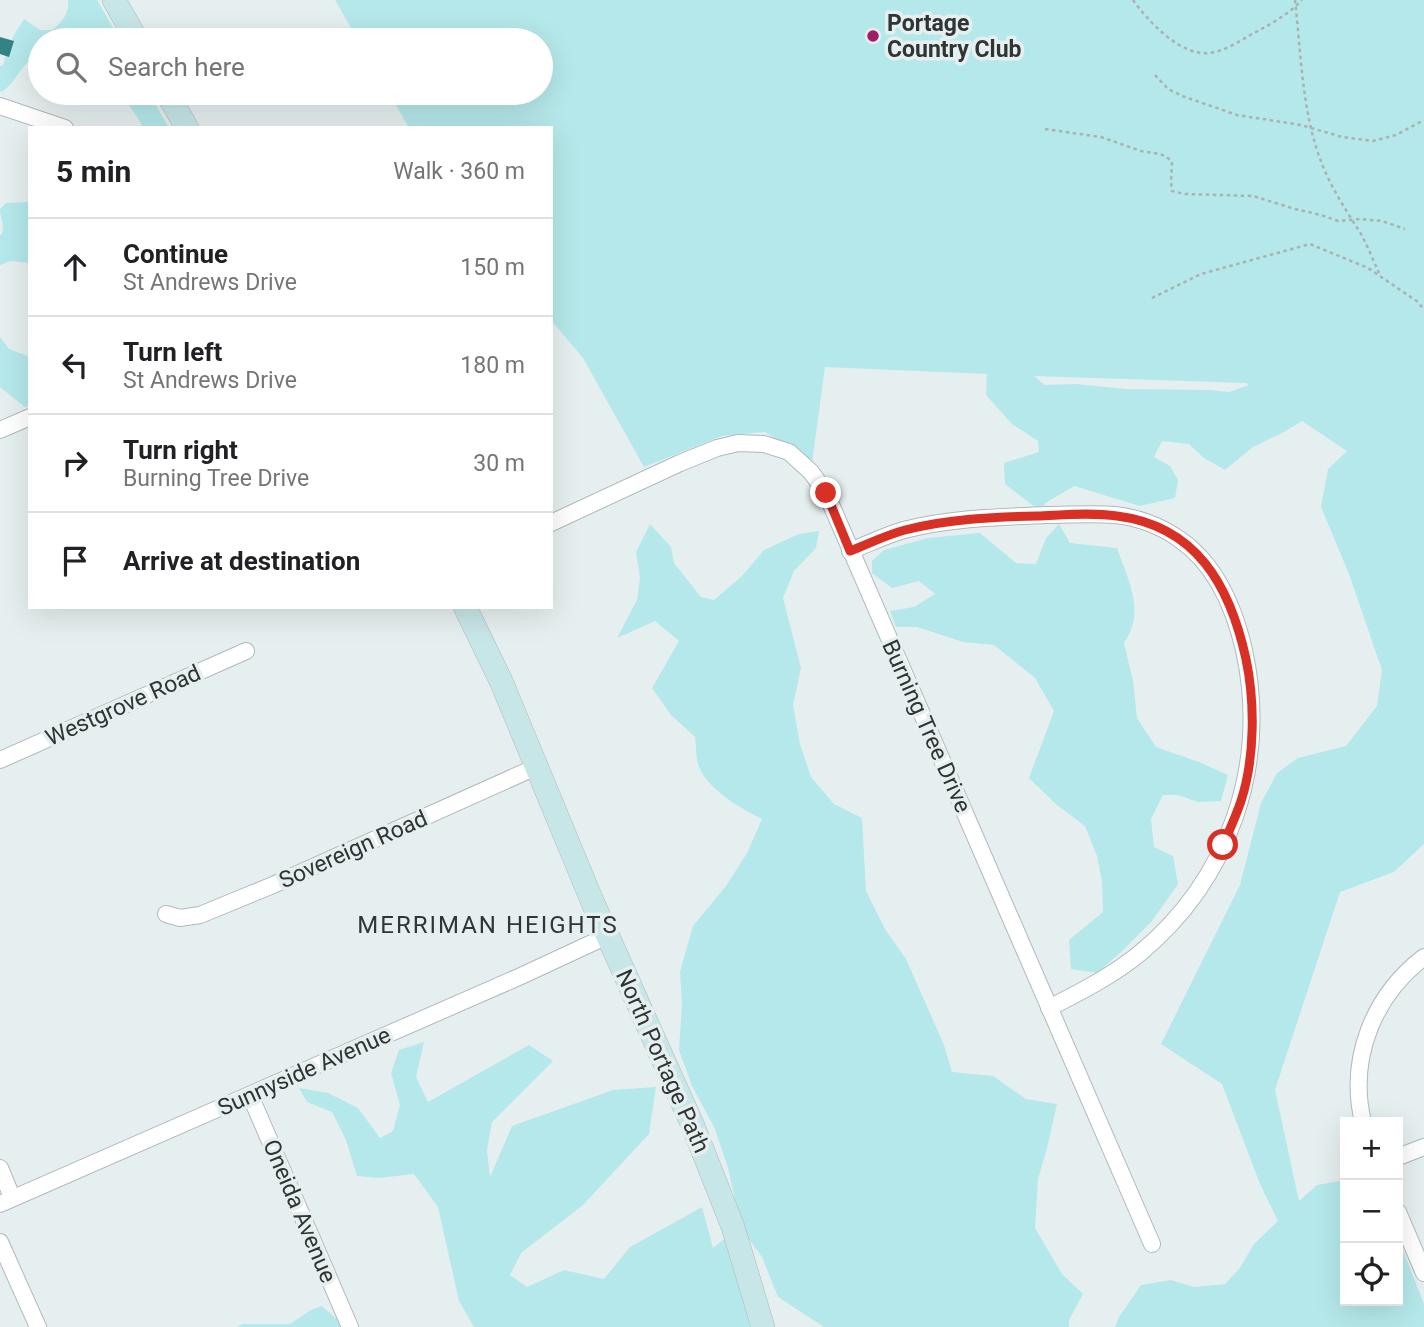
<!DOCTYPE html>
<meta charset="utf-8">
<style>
body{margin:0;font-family:Roboto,sans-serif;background:#f2f2f2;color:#202124}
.controls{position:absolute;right:21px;bottom:21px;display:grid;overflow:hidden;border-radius:0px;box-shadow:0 7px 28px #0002}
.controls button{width:63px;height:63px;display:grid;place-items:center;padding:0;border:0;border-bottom:2px solid #e0e0e0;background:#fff;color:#202124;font:35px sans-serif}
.stop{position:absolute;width:21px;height:21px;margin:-16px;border:5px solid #d93025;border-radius:50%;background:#fff}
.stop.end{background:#d93025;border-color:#fff;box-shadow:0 2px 7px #0008}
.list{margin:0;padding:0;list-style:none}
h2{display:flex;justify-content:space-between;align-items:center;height:91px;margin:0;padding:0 28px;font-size:30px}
h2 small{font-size:23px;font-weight:400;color:#757577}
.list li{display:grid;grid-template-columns:46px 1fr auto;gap:21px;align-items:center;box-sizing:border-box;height:98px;padding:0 28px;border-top:2px solid #e0e0e0}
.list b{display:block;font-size:26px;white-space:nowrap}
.list p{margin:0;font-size:23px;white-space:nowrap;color:#757577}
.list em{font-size:23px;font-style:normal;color:#757577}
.icon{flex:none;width:38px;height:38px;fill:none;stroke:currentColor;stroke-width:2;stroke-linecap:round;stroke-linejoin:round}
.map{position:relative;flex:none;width:1424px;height:1327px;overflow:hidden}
.search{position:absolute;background:#fff;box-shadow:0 7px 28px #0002;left:28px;top:28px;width:525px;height:77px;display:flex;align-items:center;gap:18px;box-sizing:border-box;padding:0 24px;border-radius:38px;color:#757577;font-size:26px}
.panel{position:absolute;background:#fff;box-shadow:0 7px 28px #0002;left:28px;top:126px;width:525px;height:483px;border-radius:0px}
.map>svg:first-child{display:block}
.green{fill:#b5e8ea;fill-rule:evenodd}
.building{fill:#338286}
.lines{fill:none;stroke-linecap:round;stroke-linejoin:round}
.street-casing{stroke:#b0b9b9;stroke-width:18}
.secondary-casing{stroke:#b0b9b9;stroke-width:24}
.path{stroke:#aab1b1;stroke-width:2.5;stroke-dasharray:3.5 3.5;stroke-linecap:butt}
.street{stroke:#fff;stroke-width:16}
.secondary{stroke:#c7e6e7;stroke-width:23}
.route{stroke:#d93025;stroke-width:9}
.poi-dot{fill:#a11d6c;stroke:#e6efef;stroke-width:2.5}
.labels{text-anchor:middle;stroke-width:7;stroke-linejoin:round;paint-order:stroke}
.poi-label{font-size:23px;font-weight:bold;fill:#303434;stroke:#e6efef;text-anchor:start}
.street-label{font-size:23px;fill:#303434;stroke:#e6efef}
.neighbourhood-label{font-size:24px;letter-spacing:2px;fill:#2f3637;stroke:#e6efef}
</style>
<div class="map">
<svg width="1424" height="1327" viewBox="0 0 1424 1327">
<rect width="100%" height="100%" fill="#e6efef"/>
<!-- green -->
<g class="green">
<path d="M68,0H97L120,40H40V61L28,62C17,73 15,82 2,92L0,91V66L3,65C7,47 14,34 24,19L40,30H52C62,22 70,13 68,0Z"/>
<path d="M335,0H1424V844L1394,872L1340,892L1275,1090L1299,1201L1317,1185L1345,1180V1301H1398V1238L1424,1304V1327H1115L1119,1317L1141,1285L1171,1280L1194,1287L1225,1284L1239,1269L1254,1244L1278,1221L1260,1184L1222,1084L1161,1044L1240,885L1261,803L1277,773L1298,758L1346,746L1377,706L1382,670L1349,574L1321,507L1328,469L1347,451L1302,421L1284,432L1253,447L1225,470L1204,458L1189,444L1162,441L1154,457L1170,466L1178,480L1175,498L1140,506L1074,486L1047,502L1039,510L1005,484L1004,463L1039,452L1038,441L1012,424L986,395L987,374L825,367L812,463L765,432L722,436L644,467L583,358L551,320V128H409L389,93H541V40H358ZM1034,376L1246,383L1249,385L1229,392L1211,390L1126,389L1076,384L1045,385Z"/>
<path d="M121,93H149L169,128H142L141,123Z"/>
<path d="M30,202V263L11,261L0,265V235L2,234C5,223 0,219 0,209L6,203Z"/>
<path d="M0,337L9,349L30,357V406L25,407L0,387Z"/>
<path d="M650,524L671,547L674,563L701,597L714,600L742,576L764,550L799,534L819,531L816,548L794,571L783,598L801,668L793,705L800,744L811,777L834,804L862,818L866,891L885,929L906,959L944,1045L952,1072L993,1076L1026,1099L1057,1104L1047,1148L1038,1179L1035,1228L1062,1274L1083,1294L1069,1320V1327H824L778,1297L762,1257L742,1230L728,1168L715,1129L692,1086L679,1050L682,1003L680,972L693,926L726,886L747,853L762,819C739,807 703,788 697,760C696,753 696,745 695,737L671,715L652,688L679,641L655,621L617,638L637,600L640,578L636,552Z"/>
<path d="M1059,524L1070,543L1117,548C1128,580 1146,612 1124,643L1133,681L1137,718L1156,747L1199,762L1228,775L1221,801L1198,802L1178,795H1163L1151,819L1154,847L1173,856L1178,884L1152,921L1120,953L1097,973L1071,969L1069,940L1103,912L1102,882L1097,856L1085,826L1057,805L1029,778L1054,711L1035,678L994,645L963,642L917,627H896L890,611L914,607L935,594L919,581L892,588L872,573V561L884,550L928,538L980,533L1016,563L1036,564L1046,538Z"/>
<path d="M424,1042L416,1077L428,1102L529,1045L553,1061L492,1122L487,1150L490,1177L512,1126L613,1090L656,1087L649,1134L583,1205L521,1253L510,1275L527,1287L564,1270L604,1279L630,1247L702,1207L713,1248L727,1237L756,1327H474L459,1301L438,1207L414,1174L379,1178L357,1176L346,1140L332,1112L307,1102L299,1088L328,1093L358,1108L380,1138L393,1131L400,1105L391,1073L399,1050Z"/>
<path d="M322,1306L346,1327H237L242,1324H290L311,1310Z"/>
</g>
<!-- building -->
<path class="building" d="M0,37L14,41L9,57L0,54Z"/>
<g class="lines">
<!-- street casing -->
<g class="street-casing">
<g id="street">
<path d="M0,106L65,128"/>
<path d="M0,430L30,417"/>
<path d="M551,523L680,463L717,448L738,443L764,444L789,452L811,472L826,493L1152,1244"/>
<path d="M850,551C868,544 886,535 904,530C951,518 998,517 1046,515C1069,515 1092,513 1115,515C1137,517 1161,526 1179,539C1216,564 1234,607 1244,650C1269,764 1230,879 1139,954C1112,976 1080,992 1049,1008"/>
<path d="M0,760L246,651"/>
<path d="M166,914L180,918L200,915L273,885L536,767"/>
<path d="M250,1095L350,1327"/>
<path d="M1363,1122C1348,1059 1373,996 1424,957"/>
<path d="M1398,1157L1424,1147"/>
<path d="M0,1168L12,1197"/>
<path d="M0,1204L521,976L607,936"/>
<path d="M1398,1212L1424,1273"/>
<path d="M0,1242L38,1327"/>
</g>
</g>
<!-- secondary casing -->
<g class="secondary-casing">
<g id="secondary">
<path d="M114,0L137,40"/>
<path d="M167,93L187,128"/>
<path d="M465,607L501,681L593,903L693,1126L733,1227L763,1327"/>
</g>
</g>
<!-- path -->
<g class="path">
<path d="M1133,0C1148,21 1181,57 1210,53C1225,51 1240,41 1254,33C1271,24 1289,14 1302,0"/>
<path d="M1295,0C1301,53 1302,114 1322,164C1332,189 1347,212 1361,234C1368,247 1373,260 1379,273"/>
<path d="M1155,75L1168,89L1185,97L1237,115L1301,125L1342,137L1373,141L1396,135L1424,120"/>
<path d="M1045,129L1101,137L1141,151L1160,154L1167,157L1172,162L1171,182L1172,191L1185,194L1253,196L1295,209L1321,215L1338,221L1360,219L1382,221L1405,229"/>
<path d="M1152,298L1201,274L1310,244L1368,268L1418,302L1424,310"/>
</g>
<!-- street -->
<use href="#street" class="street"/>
<!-- secondary -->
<use href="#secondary" class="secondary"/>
</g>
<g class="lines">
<!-- route -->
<path class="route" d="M826,493L850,551C868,544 886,535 905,530C948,519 992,517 1037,516C1063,515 1091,512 1117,516C1197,526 1230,586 1246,659C1255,702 1255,758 1241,801C1236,816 1229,831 1223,845"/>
</g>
<!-- markers -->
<circle class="poi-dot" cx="873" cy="36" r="7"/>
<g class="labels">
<!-- poi labels -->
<g class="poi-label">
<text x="887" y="31">Portage<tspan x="887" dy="26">Country Club</tspan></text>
</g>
<!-- street labels -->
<g class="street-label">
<text transform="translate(123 705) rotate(-24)" y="8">Westgrove Road</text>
<text transform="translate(927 726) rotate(66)" y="8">Burning Tree Drive</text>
<text transform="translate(353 849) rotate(-24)" y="8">Sovereign Road</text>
<text transform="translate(663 1061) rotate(66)" y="8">North Portage Path</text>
<text transform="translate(304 1071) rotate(-24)" y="8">Sunnyside Avenue</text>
<text transform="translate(300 1211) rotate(67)" y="8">Oneida Avenue</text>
</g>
<!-- neighbourhood labels -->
<g class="neighbourhood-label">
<text x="488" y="933">MERRIMAN HEIGHTS</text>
</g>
</g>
</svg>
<div class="controls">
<button>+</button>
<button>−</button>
<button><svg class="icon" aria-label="locate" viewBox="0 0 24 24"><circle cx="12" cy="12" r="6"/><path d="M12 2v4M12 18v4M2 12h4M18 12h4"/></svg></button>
</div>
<div class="stop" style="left:1223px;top:845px"></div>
<div class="stop end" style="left:826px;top:493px"></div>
<div class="search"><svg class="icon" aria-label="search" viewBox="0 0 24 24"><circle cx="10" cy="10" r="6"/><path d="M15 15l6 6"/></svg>Search here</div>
<section class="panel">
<h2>5 min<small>Walk · 360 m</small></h2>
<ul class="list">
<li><svg class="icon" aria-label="ahead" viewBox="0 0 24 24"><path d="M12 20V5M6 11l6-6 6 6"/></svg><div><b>Continue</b><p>St Andrews Drive</p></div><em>150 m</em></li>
<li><svg class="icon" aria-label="left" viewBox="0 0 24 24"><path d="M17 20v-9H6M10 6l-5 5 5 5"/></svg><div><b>Turn left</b><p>St Andrews Drive</p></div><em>180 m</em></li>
<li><svg class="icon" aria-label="right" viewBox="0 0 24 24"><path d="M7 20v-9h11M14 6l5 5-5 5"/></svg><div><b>Turn right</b><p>Burning Tree Drive</p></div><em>30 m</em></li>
<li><svg class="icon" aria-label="arrive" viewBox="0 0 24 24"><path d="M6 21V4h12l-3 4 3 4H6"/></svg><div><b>Arrive at destination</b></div></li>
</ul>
</section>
</div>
